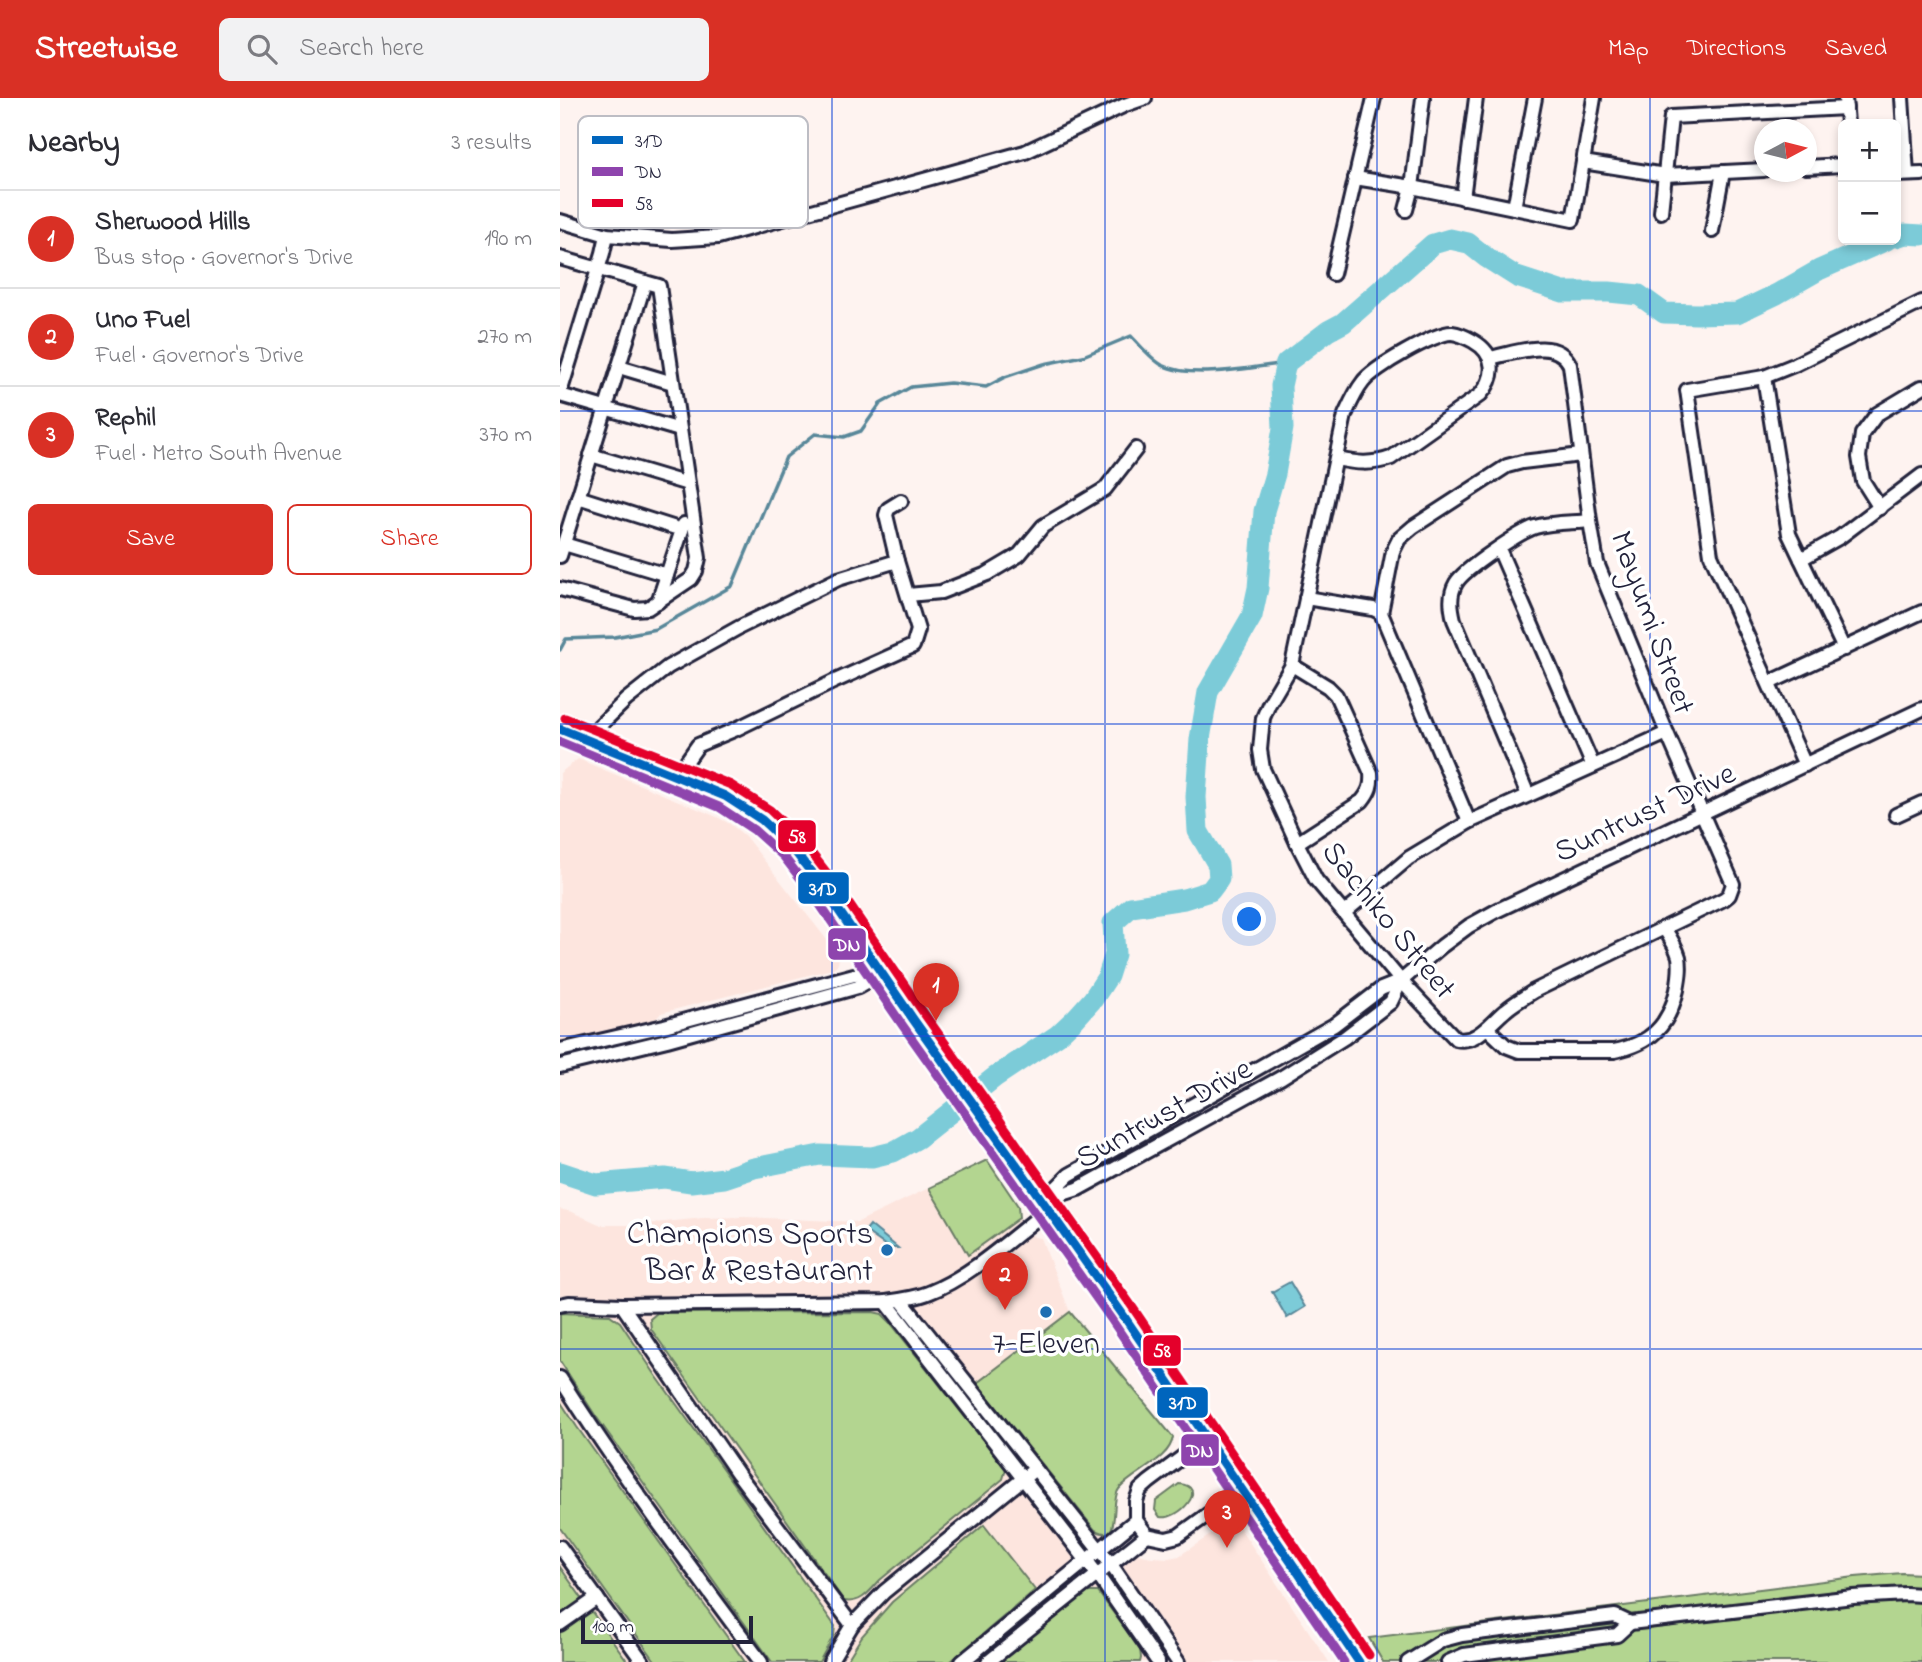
<!DOCTYPE html>
<meta charset="utf-8">
<style>
body{margin:0;font-family:"Indie Flower",sans-serif;background:#f2f2f3;color:#2b2b33}
.controls{position:absolute;right:21px;top:21px;display:grid;overflow:hidden;border-radius:10px;box-shadow:0 4px 10px #0003}
.controls button{width:63px;height:63px;display:grid;place-items:center;padding:0;border:0;border-bottom:2px solid #e1e1e2;background:#fff;color:#2b2b33;font:35px sans-serif}
.compass{position:absolute;left:1194px;top:21px;width:63px;height:63px;border-radius:50%;background:#fff;box-shadow:0 4px 10px #0003;rotate:83deg}
.scale{position:absolute;left:21px;bottom:18px;width:172px;box-sizing:border-box;padding-left:7px;border:4px solid #22223b;border-top:0;font-size:19px;line-height:24px;white-space:nowrap;color:#22223b;-webkit-text-stroke:5px #fff;paint-order:stroke}
.you{position:absolute;left:690px;top:822px;width:24px;height:24px;margin:-18px;border:5px solid #fff;border-radius:50%;background:#1a73e8;box-shadow:0 0 0 10px #1a73e833}
.badge{display:grid;place-items:center;width:46px;height:46px;border-radius:50%;background:#d93025;color:#fff;font-size:23px;font-weight:700}
.pin{position:absolute;translate:-50% -58px;filter:drop-shadow(0 2px 4px #0008)}
.pin::after{content:'';position:absolute;top:37px;width:24px;height:21px;background:inherit;clip-path:polygon(0 0,100% 0,50% 100%)}
.list{margin:0;padding:0;list-style:none}
h2{display:flex;justify-content:space-between;align-items:center;height:91px;margin:0;padding:0 28px;font-size:30px}
h2 small{font-size:23px;font-weight:400;color:#7c7c81}
.list li{display:grid;grid-template-columns:46px 1fr auto;gap:21px;align-items:center;box-sizing:border-box;height:98px;padding:0 28px;border-top:2px solid #e1e1e2}
.list b{display:block;font-size:26px;white-space:nowrap}
.list p{margin:0;font-size:23px;white-space:nowrap;color:#7c7c81}
.list em{font-size:23px;font-style:normal;color:#7c7c81}
.actions{display:flex;gap:14px;padding:21px 28px}
.actions a{flex:1;padding:16px 0;border:2px solid #d93025;border-radius:10px;text-align:center;font-size:24px;color:#d93025}
.actions .main{background:#d93025;color:#fff}
.icon{flex:none;width:38px;height:38px;fill:none;stroke:currentColor;stroke-width:2;stroke-linecap:round;stroke-linejoin:round}
.map{position:relative;flex:none;width:1362px;height:1564px;overflow:hidden}
header{display:flex;align-items:center;gap:42px;box-sizing:border-box;height:98px;padding:0 35px;background:#d93025;color:#fff}
header strong{font-size:33px}
nav{display:flex;gap:38px;margin-inline-start:auto;font-size:24px}
.search{width:490px;height:63px;background:#f2f2f3;display:flex;align-items:center;gap:18px;box-sizing:border-box;padding:0 24px;border-radius:10px;color:#7c7c81;font-size:26px}
main{display:flex}
aside{flex:1;background:#fff}
.map>svg:first-child{display:block}
.built{fill:#fde5de}
.green{fill:#b3d590;stroke:#6a7c66;stroke-width:2}
.water{fill:#7ccbd8;stroke:#588799;stroke-width:2}
.lines{fill:none;stroke-linecap:round;stroke-linejoin:round}
.stream{stroke:#588799;stroke-width:3.5}
.river{stroke:#7ccbd8;stroke-width:21}
.minor-casing{stroke:#22223b;stroke-width:18}
.major-casing{stroke:#22223b;stroke-width:21}
.minor{stroke:#fff;stroke-width:12}
.major{stroke:#fff;stroke-width:16}
.bus-1-casing{stroke:#fff;stroke-width:14}
.bus-2-casing{stroke:#fff;stroke-width:14}
.bus-3-casing{stroke:#fff;stroke-width:14}
.bus-1{stroke:#0065bd;stroke-width:9}
.bus-2{stroke:#8e44ad;stroke-width:9}
.bus-3{stroke:#e4002b;stroke-width:9}
.grid{fill:none;stroke:#1d4ed8;stroke-width:2;stroke-opacity:0.55}
.poi-dot{fill:#1f6fb2;stroke:#fff;stroke-width:2.5}
.labels{text-anchor:middle;stroke-width:7;stroke-linejoin:round;paint-order:stroke}
.street-label{font-size:32px;fill:#22223b;stroke:#fff}
.poi-label{font-size:32px;fill:#22223b;stroke:#fff;text-anchor:end}
.key{fill:#fff;stroke:#bdbdc4;stroke-width:2}
.key-label{font-size:19px;fill:#22223b}
.line-badge{stroke:#fff;stroke-width:2.5}
.badge-label{font-size:19px;text-anchor:middle;font-weight:bold;fill:#fff}
</style>
<header>
<strong>Streetwise</strong>
<div class="search"><svg class="icon" aria-label="search" viewBox="0 0 24 24"><circle cx="10" cy="10" r="6"/><path d="M15 15l6 6"/></svg>Search here</div>
<nav><a>Map</a><a>Directions</a><a>Saved</a></nav>
</header>
<main>
<aside>
<h2>Nearby<small>3 results</small></h2>
<ul class="list">
<li><span class="badge">1</span><div><b>Sherwood Hills</b><p>Bus stop · Governor's Drive</p></div><em>190 m</em></li>
<li><span class="badge">2</span><div><b>Uno Fuel</b><p>Fuel · Governor's Drive</p></div><em>270 m</em></li>
<li><span class="badge">3</span><div><b>Rephil</b><p>Fuel · Metro South Avenue</p></div><em>370 m</em></li>
</ul>
<div class="actions"><a class="main">Save</a><a>Share</a></div>
</aside>
<div class="map">
<svg width="1362" height="1564" viewBox="0 0 1362 1564">
<rect width="100%" height="100%" fill="#fef3f0"/>
<filter id="ink" filterUnits="userSpaceOnUse"><feTurbulence type="fractalNoise" baseFrequency=".0143" numOctaves="2"/><feDisplacementMap in="SourceGraphic" scale="14" xChannelSelector="R" yChannelSelector="G"/><feConvolveMatrix kernelMatrix="1 2 1 2 8 2 1 2 1" color-interpolation-filters="sRGB"/></filter>
<g filter="url(#ink)">
<!-- built -->
<g class="built">
<path d="M18,661L157,719L170,726L185,738L275,852L279,859L278,866L272,871L101,915L94,923L0,947V675Z"/>
<path d="M427,1062L458,1108L460,1120L474,1139L481,1140L510,1214L613,1339L609,1352L557,1393L554,1405L555,1424L552,1431L546,1435L567,1462L576,1456L592,1459L609,1460L619,1458L674,1421L769,1564H0V1111L12,1114L41,1127H76L143,1120L184,1119L298,1124Z"/>
</g>
<!-- green -->
<g class="green">
<path d="M427,1062L458,1108L459,1120L408,1157L369,1090Z"/>
<path d="M313,1214L322,1216L329,1223L446,1371L443,1381L320,1482C309,1494 301,1506 284,1503L91,1231L90,1221L97,1215Z"/>
<path d="M510,1214L613,1339C610,1362 573,1374 559,1391C549,1403 563,1447 535,1432L417,1285Z"/>
<path d="M0,1215L50,1217L60,1224L97,1279L275,1528L274,1537L259,1564H212L35,1317L0,1263Z"/>
<path d="M0,1303L17,1329L185,1564H96L0,1430Z"/>
<path d="M619,1386C650,1388 619,1423 600,1419L595,1412L596,1403Z"/>
<path d="M424,1427L475,1492L390,1564H286L302,1538L332,1504Z"/>
<path d="M0,1469L21,1499L20,1504L0,1518Z"/>
<path d="M1342,1475L1362,1476V1564H823L809,1540L1295,1479Z"/>
<path d="M527,1494H538L580,1551L581,1560L580,1564H440Z"/>
<path d="M32,1514L68,1564H0V1534L27,1515Z"/>
</g>
<!-- water -->
<g class="water">
<path d="M310,1127L338,1150H329L305,1133Z"/>
<path d="M730,1184L745,1209L727,1220L712,1194Z"/>
</g>
<g class="lines">
<!-- stream -->
<path class="stream" d="M0,552L6,541L55,539L96,531L172,488L226,359L255,336L284,339L301,333L320,306L351,289L390,285L426,289L445,279L484,266L523,258L571,238C580,247 591,261 602,267C632,282 694,269 726,265"/>
<!-- river -->
<g class="river">
<path d="M1336,139L1345,136L1362,137"/>
<path d="M0,1074L36,1086L105,1080L131,1084L164,1080L194,1070L260,1057L312,1059L333,1054L358,1040L435,979L498,937L515,921L533,901L548,878L555,856L553,825L571,809L624,801L650,793L659,781L658,767L638,733L636,699L640,641L648,594L692,518L698,490L704,413L715,376L723,330L721,288L726,265L768,233L783,225L873,146L890,141L908,145L927,160L957,179L1003,194H1049L1079,197L1104,215L1137,216L1177,215L1217,196L1259,172L1327,142"/>
</g>
<!-- minor casing -->
<g class="minor-casing">
<g id="minor">
<path d="M1285,0L1287,26"/>
<path d="M1342,0L1347,76"/>
<path d="M1023,64L1105,77L1204,72"/>
<path d="M1246,69L1283,67"/>
<path d="M1336,77L1362,76"/>
<path d="M795,80L852,89L1013,122L1034,0"/>
<path d="M903,100L916,0"/>
<path d="M954,110L975,0"/>
<path d="M846,112L852,89L863,0"/>
<path d="M1101,114L1111,19L1286,10"/>
<path d="M0,123L47,137L112,142L158,139L465,54L565,7L585,0"/>
<path d="M1152,133L1163,74"/>
<path d="M0,160L99,188L139,460L136,473L131,481L88,510L74,511L0,491"/>
<path d="M773,176L814,0"/>
<path d="M59,269L113,285"/>
<path d="M1204,279L1229,436L1284,551"/>
<path d="M0,295L43,155L47,137"/>
<path d="M0,297L120,332"/>
<path d="M31,357L128,386"/>
<path d="M776,361C796,365 811,367 831,360L920,297C937,278 936,256 913,243C906,239 900,236 892,235C876,234 813,270 803,284C795,294 790,306 785,317L732,567L709,606L703,620L700,652L703,671L737,745L756,782L841,883L896,941C917,946 931,924 946,912C954,905 965,899 974,893L1164,801L1169,797L1173,786L1107,635L1037,465L1030,423L1010,267C997,238 955,255 930,260"/>
<path d="M18,399L122,432"/>
<path d="M1320,410L1303,383L1299,359L1302,336L1317,316L1362,289"/>
<path d="M4,446L107,477"/>
<path d="M939,451L1033,668"/>
<path d="M0,458L85,184"/>
<path d="M1241,461L1280,439L1362,377"/>
<path d="M337,463L326,417L328,411L341,403"/>
<path d="M348,497L381,494L427,476L459,457L483,428L545,391L576,351"/>
<path d="M746,500L813,511L821,515L909,724"/>
<path d="M98,504L124,426"/>
<path d="M821,515L833,453L839,441L853,429L947,368L962,364L1021,357"/>
<path d="M732,567L768,589L776,597L811,675C812,687 810,693 802,703L737,745"/>
<path d="M1209,585L1362,514"/>
<path d="M26,641L66,602L108,569L178,530L278,481L337,463L358,532L353,548L273,584L174,632L138,647L117,677"/>
<path d="M1245,667L1151,457L1127,292L1204,279L1234,267L1362,204"/>
<path d="M968,697L894,522C891,509 889,497 896,485C904,471 960,434 975,429C993,424 1012,425 1030,423"/>
<path d="M1336,717L1362,705"/>
<path d="M784,815L849,760L909,724L1107,635"/>
<path d="M927,930L946,948L959,953H1054C1090,946 1109,928 1117,892C1119,881 1121,871 1119,859C1116,848 1110,839 1104,830"/>
<path d="M0,952L104,928L294,877L319,876"/>
<path d="M0,968L107,942L298,889L322,875"/>
<path d="M487,1101L518,1091L722,979L784,940L831,904L841,883"/>
<path d="M483,1103L509,1077L774,927L821,891L841,883L882,848L909,828L938,812L1362,611"/>
<path d="M341,1202L550,1465L618,1564"/>
<path d="M326,1204L537,1476L598,1564"/>
<path d="M0,1207L9,1205L62,1207L326,1204C340,1202 355,1200 368,1195C412,1178 452,1139 489,1111"/>
<path d="M62,1207L178,1376L292,1527"/>
<path d="M0,1280C62,1378 132,1471 201,1564"/>
<path d="M648,1340L589,1384L580,1392L576,1403V1422L587,1437L606,1441L618,1438L683,1391"/>
<path d="M0,1449L83,1564"/>
<path d="M0,1526L37,1500"/>
<path d="M270,1564L292,1527L324,1494L470,1375"/>
<path d="M402,1564L576,1422"/>
<path d="M428,1564L587,1437"/>
<path d="M848,1564L883,1542L902,1537L1055,1518L1070,1525L1293,1499L1346,1496L1362,1497"/>
<path d="M888,1564L904,1557L1057,1537L1070,1525"/>
</g>
</g>
<!-- major casing -->
<g class="major-casing">
<path id="major" d="M0,631L165,698L202,722L233,751L264,791L353,921L561,1214L759,1503L799,1564"/>
</g>
<!-- minor -->
<use href="#minor" class="minor"/>
<!-- major -->
<use href="#major" class="major"/>
<!-- bus-1 casing -->
<g class="bus-1-casing">
<path id="bus-1" d="M0,631L165,698L202,722L233,751L264,791L353,921L561,1214L799,1564"/>
</g>
<!-- bus-2 casing -->
<g class="bus-2-casing">
<path id="bus-2" d="M0,644L159,709L194,732L224,759L254,798L343,928L551,1221L784,1564"/>
</g>
<!-- bus-3 casing -->
<g class="bus-3-casing">
<path id="bus-3" d="M5,620L171,687L210,712L242,743L274,784L363,914L571,1207L809,1557"/>
</g>
<!-- bus-1 -->
<use href="#bus-1" class="bus-1"/>
<!-- bus-2 -->
<use href="#bus-2" class="bus-2"/>
<!-- bus-3 -->
<use href="#bus-3" class="bus-3"/>
</g>
</g>
<!-- grid -->
<path class="grid" d="M272,0V1564M545,0V1564M817,0V1564M1090,0V1564M0,313H1362M0,626H1362M0,938H1362M0,1251H1362"/>
<!-- markers -->
<g class="poi-dot">
<circle cx="327" cy="1152" r="7"/>
<circle cx="486" cy="1214" r="7"/>
</g>
<g class="labels">
<!-- street labels -->
<g class="street-label">
<text transform="translate(1094 524) rotate(70)" y="11">Mayumi Street</text>
<text transform="translate(1084 713) rotate(-25)" y="11">Suntrust Drive</text>
<text transform="translate(830 821) rotate(51)" y="11">Sachiko Street</text>
<text transform="translate(603 1014) rotate(-29)" y="11">Suntrust Drive</text>
</g>
<!-- poi labels -->
<g class="poi-label">
<text x="313" y="1145">Champions Sports<tspan x="313" dy="37">Bar &amp; Restaurant</tspan></text>
<text x="486" y="1255" text-anchor="middle">7-Eleven</text>
</g>
</g>
<!-- legend -->
<rect x="18" y="18" width="230" height="112" rx="10" class="key"/>
<rect x="32" y="38" width="31" height="8" fill="#0065bd"/>
<rect x="32" y="69" width="31" height="9" fill="#8e44ad"/>
<rect x="32" y="101" width="31" height="8" fill="#e4002b"/>
<g class="key-label">
<text x="75" y="49">31D</text>
<text x="75" y="80">DN</text>
<text x="75" y="112">58</text>
</g>
<g class="line-badge">
<rect x="217" y="721" width="40" height="34" rx="7" fill="#e4002b"/>
<rect x="237" y="773" width="53" height="34" rx="7" fill="#0065bd"/>
<rect x="267" y="829" width="40" height="34" rx="7" fill="#8e44ad"/>
<rect x="582" y="1236" width="40" height="33" rx="7" fill="#e4002b"/>
<rect x="596" y="1288" width="53" height="33" rx="7" fill="#0065bd"/>
<rect x="620" y="1335" width="40" height="34" rx="7" fill="#8e44ad"/>
</g>
<g class="badge-label">
<text x="237" y="745">58</text>
<text x="263" y="797">31D</text>
<text x="287" y="853">DN</text>
<text x="602" y="1259">58</text>
<text x="623" y="1311">31D</text>
<text x="640" y="1359">DN</text>
</g>
</svg>
<div class="controls">
<button>+</button>
<button>−</button>
</div>
<svg class="compass" viewBox="-18 -18 36 36"><path d="M0-13l5 13h-10z" fill="#e53935"/><path d="M0 13l5-13h-10z" fill="#7c7c81"/></svg>
<div class="scale">100 m</div>
<div class="you"></div>
<div class="pin badge" style="left:376px;top:923px">1</div>
<div class="pin badge" style="left:445px;top:1212px">2</div>
<div class="pin badge" style="left:667px;top:1450px">3</div>
</div>
</main>
